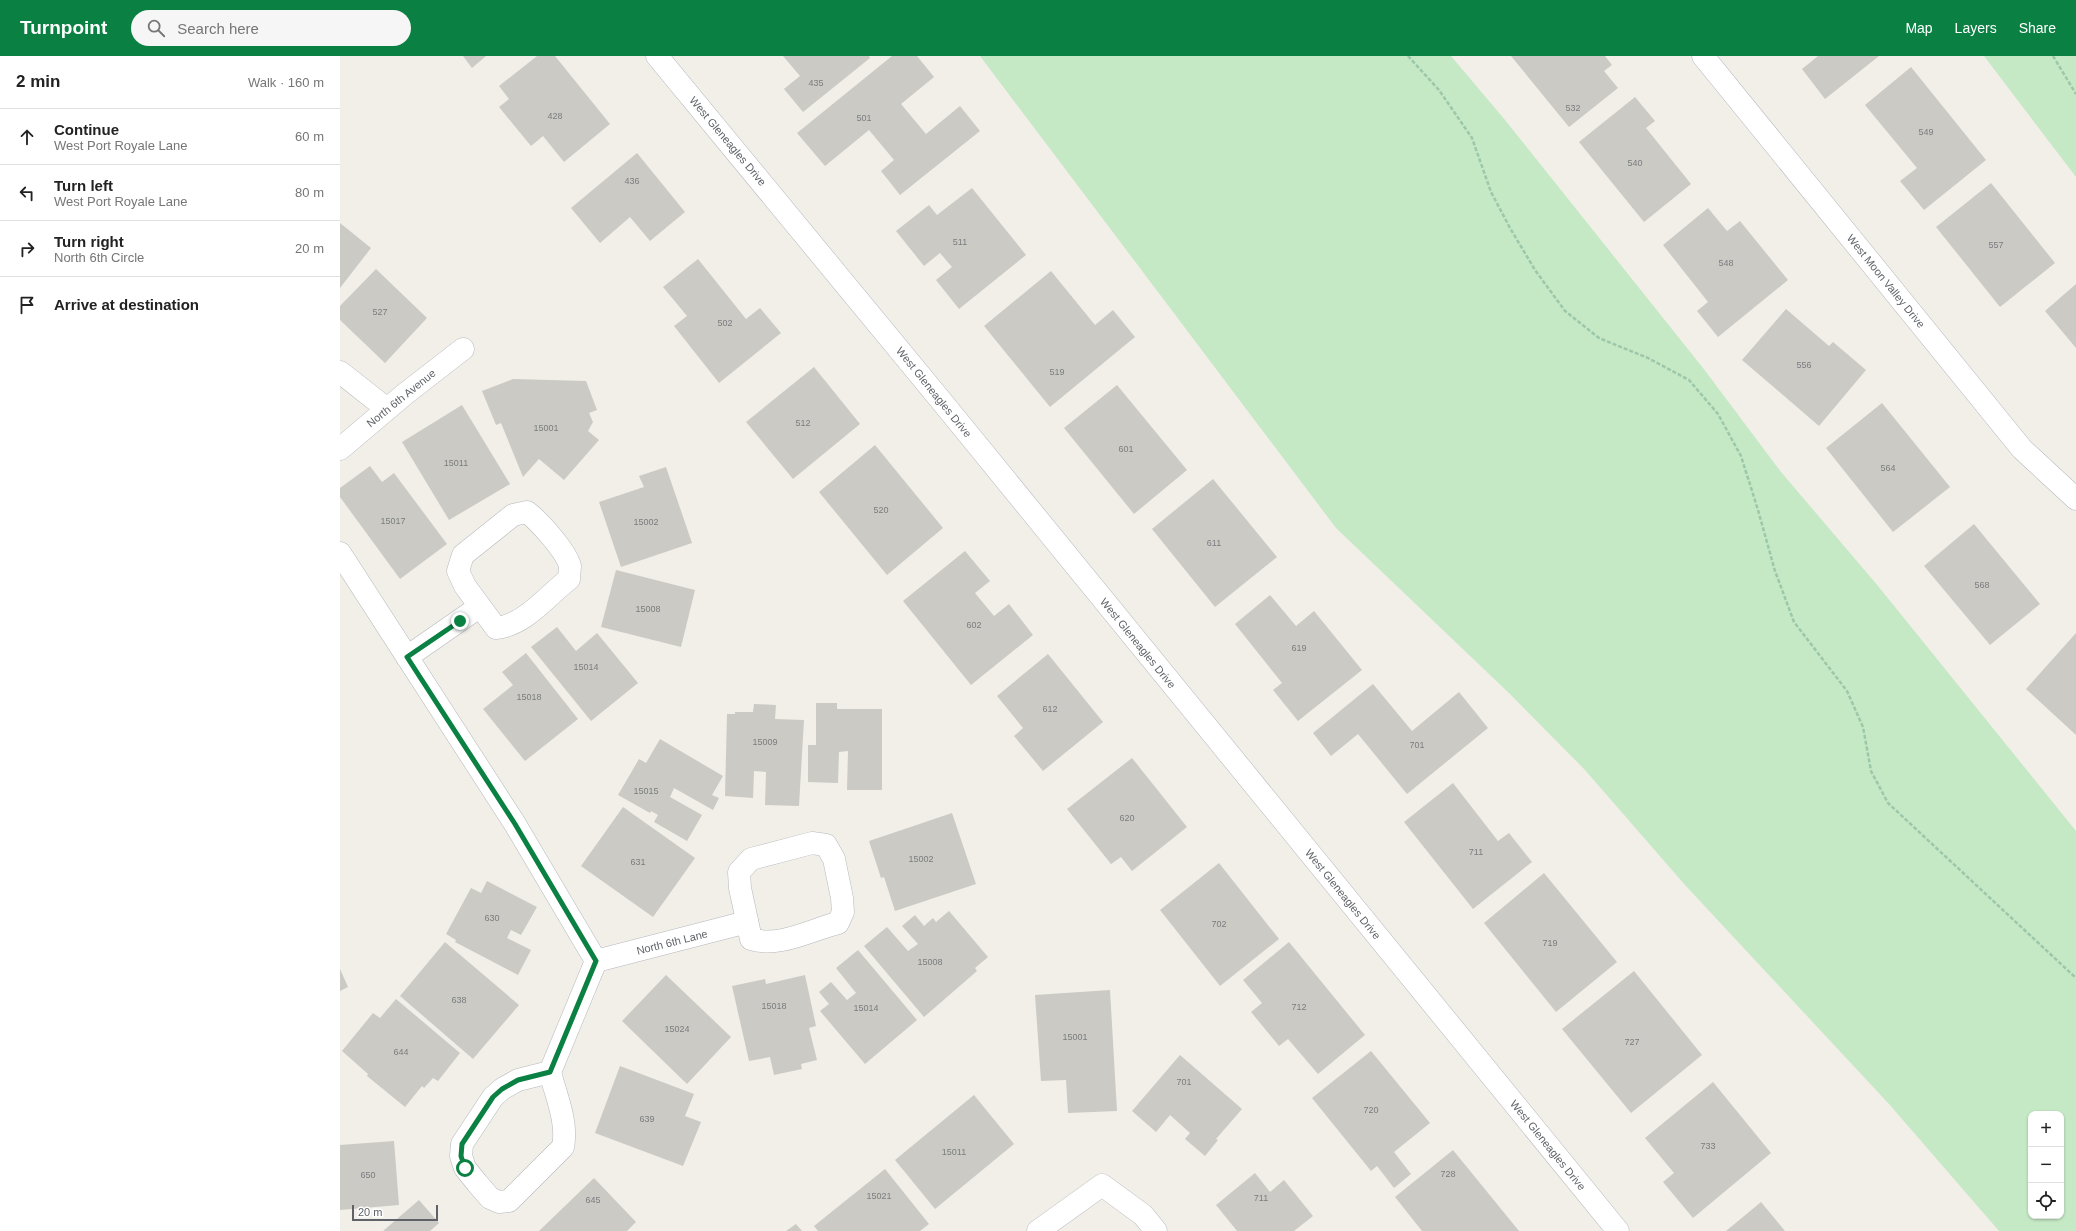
<!DOCTYPE html>
<meta charset="utf-8">
<style>
body{margin:0;font-family:Helvetica,sans-serif;background:#f6f6f6;color:#222}
.controls{position:absolute;right:12px;bottom:12px;display:grid;overflow:hidden;border-radius:8px;box-shadow:0 1px 3px #0004}
.controls button{width:36px;height:36px;display:grid;place-items:center;padding:0;border:0;border-bottom:1px solid #e0e0e0;background:#fff;color:#222;font:20px sans-serif}
.scale{position:absolute;left:12px;bottom:10px;width:86px;box-sizing:border-box;padding-left:4px;border:2px solid #5f6368;border-top:0;font-size:11px;line-height:14px;white-space:nowrap;color:#5f6368;-webkit-text-stroke:3px #fff;paint-order:stroke}
.stop{position:absolute;width:12px;height:12px;margin:-9px;border:3px solid #0b8043;border-radius:50%;background:#fff}
.stop.end{background:#0b8043;border-color:#fff;box-shadow:0 1px 4px #0008}
.list{margin:0;padding:0;list-style:none}
h2{display:flex;justify-content:space-between;align-items:center;height:52px;margin:0;padding:0 16px;font-size:17px}
h2 small{font-size:13px;font-weight:400;color:#767676}
.list li{display:grid;grid-template-columns:26px 1fr auto;gap:12px;align-items:center;box-sizing:border-box;height:56px;padding:0 16px;border-top:1px solid #e0e0e0}
.list b{display:block;font-size:15px;white-space:nowrap}
.list p{margin:0;font-size:13px;white-space:nowrap;color:#767676}
.list em{font-size:13px;font-style:normal;color:#767676}
.icon{flex:none;width:22px;height:22px;fill:none;stroke:currentColor;stroke-width:2;stroke-linecap:round;stroke-linejoin:round}
.map{position:relative;flex:none;width:1736px;height:1175px;overflow:hidden}
header{display:flex;align-items:center;gap:24px;box-sizing:border-box;height:56px;padding:0 20px;background:#0b8043;color:#fff}
header strong{font-size:19px}
nav{display:flex;gap:22px;margin-inline-start:auto;font-size:14px}
.search{width:280px;height:36px;background:#f6f6f6;display:flex;align-items:center;gap:10px;box-sizing:border-box;padding:0 14px;border-radius:22px;color:#767676;font-size:15px}
main{display:flex}
aside{flex:1;background:#fff}
.map>svg:first-child{display:block}
.green{fill:#c5e8c5;fill-rule:evenodd}
.building{fill:#cccac5}
.lines{fill:none;stroke-linecap:round;stroke-linejoin:round}
.minor-casing{stroke:#b5b8bc;stroke-width:23}
.path{stroke:#9cc7a9;stroke-width:2.5;stroke-dasharray:4 2;stroke-linecap:butt}
.minor{stroke:#fff;stroke-width:22}
.route{stroke:#0b8043;stroke-width:5}
.labels{text-anchor:middle;stroke-width:3.5;stroke-linejoin:round;paint-order:stroke}
.number-label{font-size:9px;fill:#7a7d7f}
.street-label{font-size:11px;fill:#5f6368;stroke:#fff}
</style>
<header>
<strong>Turnpoint</strong>
<div class="search"><svg class="icon" aria-label="search" viewBox="0 0 24 24"><circle cx="10" cy="10" r="6"/><path d="M15 15l6 6"/></svg>Search here</div>
<nav><a>Map</a><a>Layers</a><a>Share</a></nav>
</header>
<main>
<aside>
<h2>2 min<small>Walk · 160 m</small></h2>
<ul class="list">
<li><svg class="icon" aria-label="ahead" viewBox="0 0 24 24"><path d="M12 20V5M6 11l6-6 6 6"/></svg><div><b>Continue</b><p>West Port Royale Lane</p></div><em>60 m</em></li>
<li><svg class="icon" aria-label="left" viewBox="0 0 24 24"><path d="M17 20v-9H6M10 6l-5 5 5 5"/></svg><div><b>Turn left</b><p>West Port Royale Lane</p></div><em>80 m</em></li>
<li><svg class="icon" aria-label="right" viewBox="0 0 24 24"><path d="M7 20v-9h11M14 6l5 5-5 5"/></svg><div><b>Turn right</b><p>North 6th Circle</p></div><em>20 m</em></li>
<li><svg class="icon" aria-label="arrive" viewBox="0 0 24 24"><path d="M6 21V4h12l-3 4 3 4H6"/></svg><div><b>Arrive at destination</b></div></li>
</ul>
</aside>
<div class="map">
<svg width="1736" height="1175" viewBox="0 0 1736 1175">
<rect width="100%" height="100%" fill="#f1efe8"/>
<!-- green -->
<g class="green">
<path d="M640,0H1111L1165,64L1363,312L1441,416L1538,530L1736,775V1175H1659L1549,1048L1345,829L1245,714L1170,638L996,472ZM1691,1058H1721V1160H1691Z"/>
<path d="M1644,0H1736V121Z"/>
</g>
<!-- building -->
<g class="building">
<path d="M123,0H146L132,12Z"/>
<path d="M197,0H215L270,68L224,106L203,80L191,90L159,51L169,43L159,30Z"/>
<path d="M443,0H529L530,2L463,56L444,33L460,20Z"/>
<path d="M552,0H577L594,21L561,48L586,78L620,50L640,75L560,139L541,115L554,104L529,74L485,110L457,77Z"/>
<path d="M1171,0H1265L1272,9L1264,15L1278,32L1229,71Z"/>
<path d="M1478,0H1539L1485,43L1462,13Z"/>
<path d="M1571,11L1646,104L1584,154L1560,125L1577,112L1525,49Z"/>
<path d="M1295,41L1315,65L1306,72L1351,128L1304,166L1239,86Z"/>
<path d="M297,97L345,156L310,185L290,161L260,187L231,152Z"/>
<path d="M1651,127L1715,207L1660,251L1596,171Z"/>
<path d="M632,132L686,199L619,253L596,224L612,211L600,197L584,210L556,175L589,149L597,159Z"/>
<path d="M1368,152L1387,175L1400,165L1448,224L1378,281L1357,255L1368,246L1323,189Z"/>
<path d="M0,167L31,192L0,232Z"/>
<path d="M358,203L406,263L420,252L441,277L379,327L334,270L347,260L323,231Z"/>
<path d="M36,213L87,262L45,307L0,264V250Z"/>
<path d="M711,215L755,269L773,254L795,281L710,351L644,270Z"/>
<path d="M1736,228V292L1705,255Z"/>
<path d="M1446,253L1489,290L1493,286L1526,314L1479,370L1402,304Z"/>
<path d="M474,311L520,368L453,423L406,366Z"/>
<path d="M173,323L246,325L257,354L249,357L253,366L248,375L259,384L224,424L199,403L183,421L161,367L156,369L142,335Z"/>
<path d="M777,329L847,414L794,458L724,372Z"/>
<path d="M1542,347L1610,431L1553,476L1486,392Z"/>
<path d="M122,349L170,428L109,464L62,386Z"/>
<path d="M535,389L603,472L547,519L479,436Z"/>
<path d="M30,410L42,426L54,417L107,488L60,523L0,441V432Z"/>
<path d="M326,411L352,487L281,511L259,446L304,431L299,420Z"/>
<path d="M873,423L937,501L875,551L812,473Z"/>
<path d="M1634,468L1700,548L1650,589L1584,510Z"/>
<path d="M625,495L650,525L635,537L654,560L669,548L693,579L631,629L563,545Z"/>
<path d="M276,514L355,534L341,591L261,571Z"/>
<path d="M930,539L956,570L974,555L1022,614L958,665L933,634L942,627L895,568Z"/>
<path d="M217,571L236,595L257,577L298,627L251,665L191,591Z"/>
<path d="M1736,577V679L1686,633Z"/>
<path d="M186,597L238,663L185,705L143,653L173,629L162,616Z"/>
<path d="M708,598L763,666L703,715L674,680L683,672L657,640Z"/>
<path d="M1033,628L1072,675L1119,636L1148,672L1067,738L1018,678L991,700L973,677Z"/>
<path d="M476,647H497V653H542V734H507L508,695L499,696L498,727L468,726V689H476Z"/>
<path d="M414,648L436,649L435,663L464,664L459,750L425,749L426,716L414,715L413,742L385,740L387,658H395V656H413Z"/>
<path d="M320,683L383,720L372,739L379,742L373,754L334,732L330,741L362,759L347,785L314,766L318,759L311,755L310,757L278,739L299,703L306,707Z"/>
<path d="M792,702L847,771L792,815L781,801L771,808L727,753Z"/>
<path d="M1113,727L1158,785L1169,777L1192,806L1133,853L1064,766Z"/>
<path d="M283,751L355,802L313,861L241,810Z"/>
<path d="M612,757L636,828L555,855L544,821L541,822L529,785Z"/>
<path d="M879,807L939,883L880,930L820,854Z"/>
<path d="M1204,817L1277,906L1216,956L1144,867Z"/>
<path d="M147,825L197,851L181,879L171,874L167,882L191,894L178,919L115,886L116,884L106,878L131,832L141,837Z"/>
<path d="M609,855L648,901L635,912L637,915L584,961L524,890L547,871L568,895L578,888L562,870L575,859L584,870L593,862L596,866Z"/>
<path d="M105,886L179,949L133,1003L60,940Z"/>
<path d="M949,886L1025,979L978,1018L948,983L939,990L911,956L922,947L903,924Z"/>
<path d="M518,894L577,964L525,1008L480,955L489,948L479,936L491,926L507,944L516,937L496,912Z"/>
<path d="M0,913L8,931L0,935Z"/>
<path d="M1294,915L1362,999L1291,1057L1222,973Z"/>
<path d="M326,919L391,981L347,1028L282,965Z"/>
<path d="M465,919L476,970L469,972L477,1004L461,1008L462,1013L434,1019L430,1001L409,1005L392,930L425,923L426,928Z"/>
<path d="M770,934L777,1055L728,1057L726,1024L701,1025L695,939Z"/>
<path d="M56,943L120,997L98,1025L93,1022L84,1032L82,1030L65,1051L27,1020L28,1018L2,995L33,957L40,962Z"/>
<path d="M1031,995L1090,1067L1054,1096L1071,1118L1054,1132L1037,1110L1031,1115L972,1042Z"/>
<path d="M840,999L902,1053L876,1083L878,1084L865,1100L845,1083L850,1077L830,1059L816,1076L792,1055Z"/>
<path d="M280,1010L354,1038L345,1060L361,1066L343,1110L255,1077Z"/>
<path d="M1373,1026L1431,1097L1353,1162L1323,1126L1334,1117L1305,1082Z"/>
<path d="M634,1039L674,1088L595,1153L555,1104Z"/>
<path d="M54,1085L59,1149L0,1154V1089Z"/>
<path d="M1113,1094L1179,1175H1082L1055,1141Z"/>
<path d="M545,1113L589,1168L580,1175H478L474,1170Z"/>
<path d="M915,1117L930,1136L944,1124L973,1160L954,1175H897L876,1149Z"/>
<path d="M254,1122L296,1166L287,1175H199Z"/>
<path d="M79,1144L99,1167L90,1175H43Z"/>
<path d="M1421,1146L1445,1175H1386Z"/>
<path d="M456,1168L462,1175H446Z"/>
</g>
<g class="lines">
<!-- minor casing -->
<g class="minor-casing">
<g id="minor">
<path d="M317,0L603,347L1278,1175"/>
<path d="M1363,0L1682,393L1736,443"/>
<path d="M0,316L47,353"/>
<path d="M0,393L65,338L123,293"/>
<path d="M187,456C199,465 226,495 230,510C230,514 229,519 229,523C207,540 185,569 156,572L125,530L118,515L123,499L173,459Z"/>
<path d="M0,497L175,768L256,905L210,1016"/>
<path d="M67,601L139,551"/>
<path d="M472,787L486,789L494,803L502,842L503,856L498,867C470,874 439,892 411,883L400,832L399,816L411,803Z"/>
<path d="M256,905L407,866"/>
<path d="M210,1016C216,1040 228,1066 223,1091L169,1145L159,1146L150,1142L137,1127L125,1112L121,1100L122,1088L153,1041L162,1033L178,1024Z"/>
<path d="M698,1175L762,1129L803,1159L816,1175"/>
</g>
</g>
<!-- path -->
<g class="path">
<path d="M1068,0L1099,34L1132,82L1151,136L1170,172L1195,214L1225,255L1259,282L1308,302L1349,324L1378,358L1401,400L1418,454L1435,515L1454,566L1507,635L1523,671L1531,715L1548,747L1736,922"/>
<path d="M1713,0L1736,38"/>
</g>
<!-- minor -->
<use href="#minor" class="minor"/>
</g>
<g class="lines">
<!-- route -->
<path class="route" d="M120,565L67,601L175,768L256,905L210,1016L178,1024L162,1033L153,1041L122,1088L121,1100L125,1112"/>
</g>
<g class="labels">
<!-- number labels -->
<g class="number-label">
<text x="476" y="30">435</text>
<text x="1233" y="55">532</text>
<text x="215" y="63">428</text>
<text x="524" y="65">501</text>
<text x="1586" y="79">549</text>
<text x="1295" y="110">540</text>
<text x="292" y="128">436</text>
<text x="620" y="189">511</text>
<text x="1656" y="192">557</text>
<text x="1386" y="210">548</text>
<text x="40" y="259">527</text>
<text x="385" y="270">502</text>
<text x="1464" y="312">556</text>
<text x="717" y="319">519</text>
<text x="463" y="370">512</text>
<text x="206" y="375">15001</text>
<text x="786" y="396">601</text>
<text x="116" y="410">15011</text>
<text x="1548" y="415">564</text>
<text x="541" y="457">520</text>
<text x="53" y="468">15017</text>
<text x="306" y="469">15002</text>
<text x="874" y="490">611</text>
<text x="1642" y="532">568</text>
<text x="308" y="556">15008</text>
<text x="634" y="572">602</text>
<text x="959" y="595">619</text>
<text x="246" y="614">15014</text>
<text x="189" y="644">15018</text>
<text x="710" y="656">612</text>
<text x="425" y="689">15009</text>
<text x="1077" y="692">701</text>
<text x="306" y="738">15015</text>
<text x="787" y="765">620</text>
<text x="1136" y="799">711</text>
<text x="581" y="806">15002</text>
<text x="298" y="809">631</text>
<text x="152" y="865">630</text>
<text x="879" y="871">702</text>
<text x="1210" y="890">719</text>
<text x="590" y="909">15008</text>
<text x="119" y="947">638</text>
<text x="434" y="953">15018</text>
<text x="959" y="954">712</text>
<text x="526" y="955">15014</text>
<text x="337" y="976">15024</text>
<text x="735" y="984">15001</text>
<text x="1292" y="989">727</text>
<text x="61" y="999">644</text>
<text x="844" y="1029">701</text>
<text x="1031" y="1057">720</text>
<text x="307" y="1066">639</text>
<text x="1368" y="1093">733</text>
<text x="614" y="1099">15011</text>
<text x="1108" y="1121">728</text>
<text x="28" y="1122">650</text>
<text x="539" y="1143">15021</text>
<text x="921" y="1145">711</text>
<text x="253" y="1147">645</text>
</g>
<!-- street labels -->
<g class="street-label">
<text transform="translate(388 85) rotate(50)" y="4">West Gleneagles Drive</text>
<text transform="translate(1546 225) rotate(51)" y="4">West Moon Valley Drive</text>
<text transform="translate(594 336) rotate(51)" y="4">West Gleneagles Drive</text>
<text transform="translate(61 342) rotate(-39)" y="4">North 6th Avenue</text>
<text transform="translate(798 587) rotate(51)" y="4">West Gleneagles Drive</text>
<text transform="translate(1003 838) rotate(51)" y="4">West Gleneagles Drive</text>
<text transform="translate(332 886) rotate(-14)" y="4">North 6th Lane</text>
<text transform="translate(1208 1089) rotate(51)" y="4">West Gleneagles Drive</text>
</g>
</g>
</svg>
<div class="controls">
<button>+</button>
<button>−</button>
<button><svg class="icon" aria-label="locate" viewBox="0 0 24 24"><circle cx="12" cy="12" r="6"/><path d="M12 2v4M12 18v4M2 12h4M18 12h4"/></svg></button>
</div>
<div class="scale">20 m</div>
<div class="stop" style="left:125px;top:1112px"></div>
<div class="stop end" style="left:120px;top:565px"></div>
</div>
</main>
